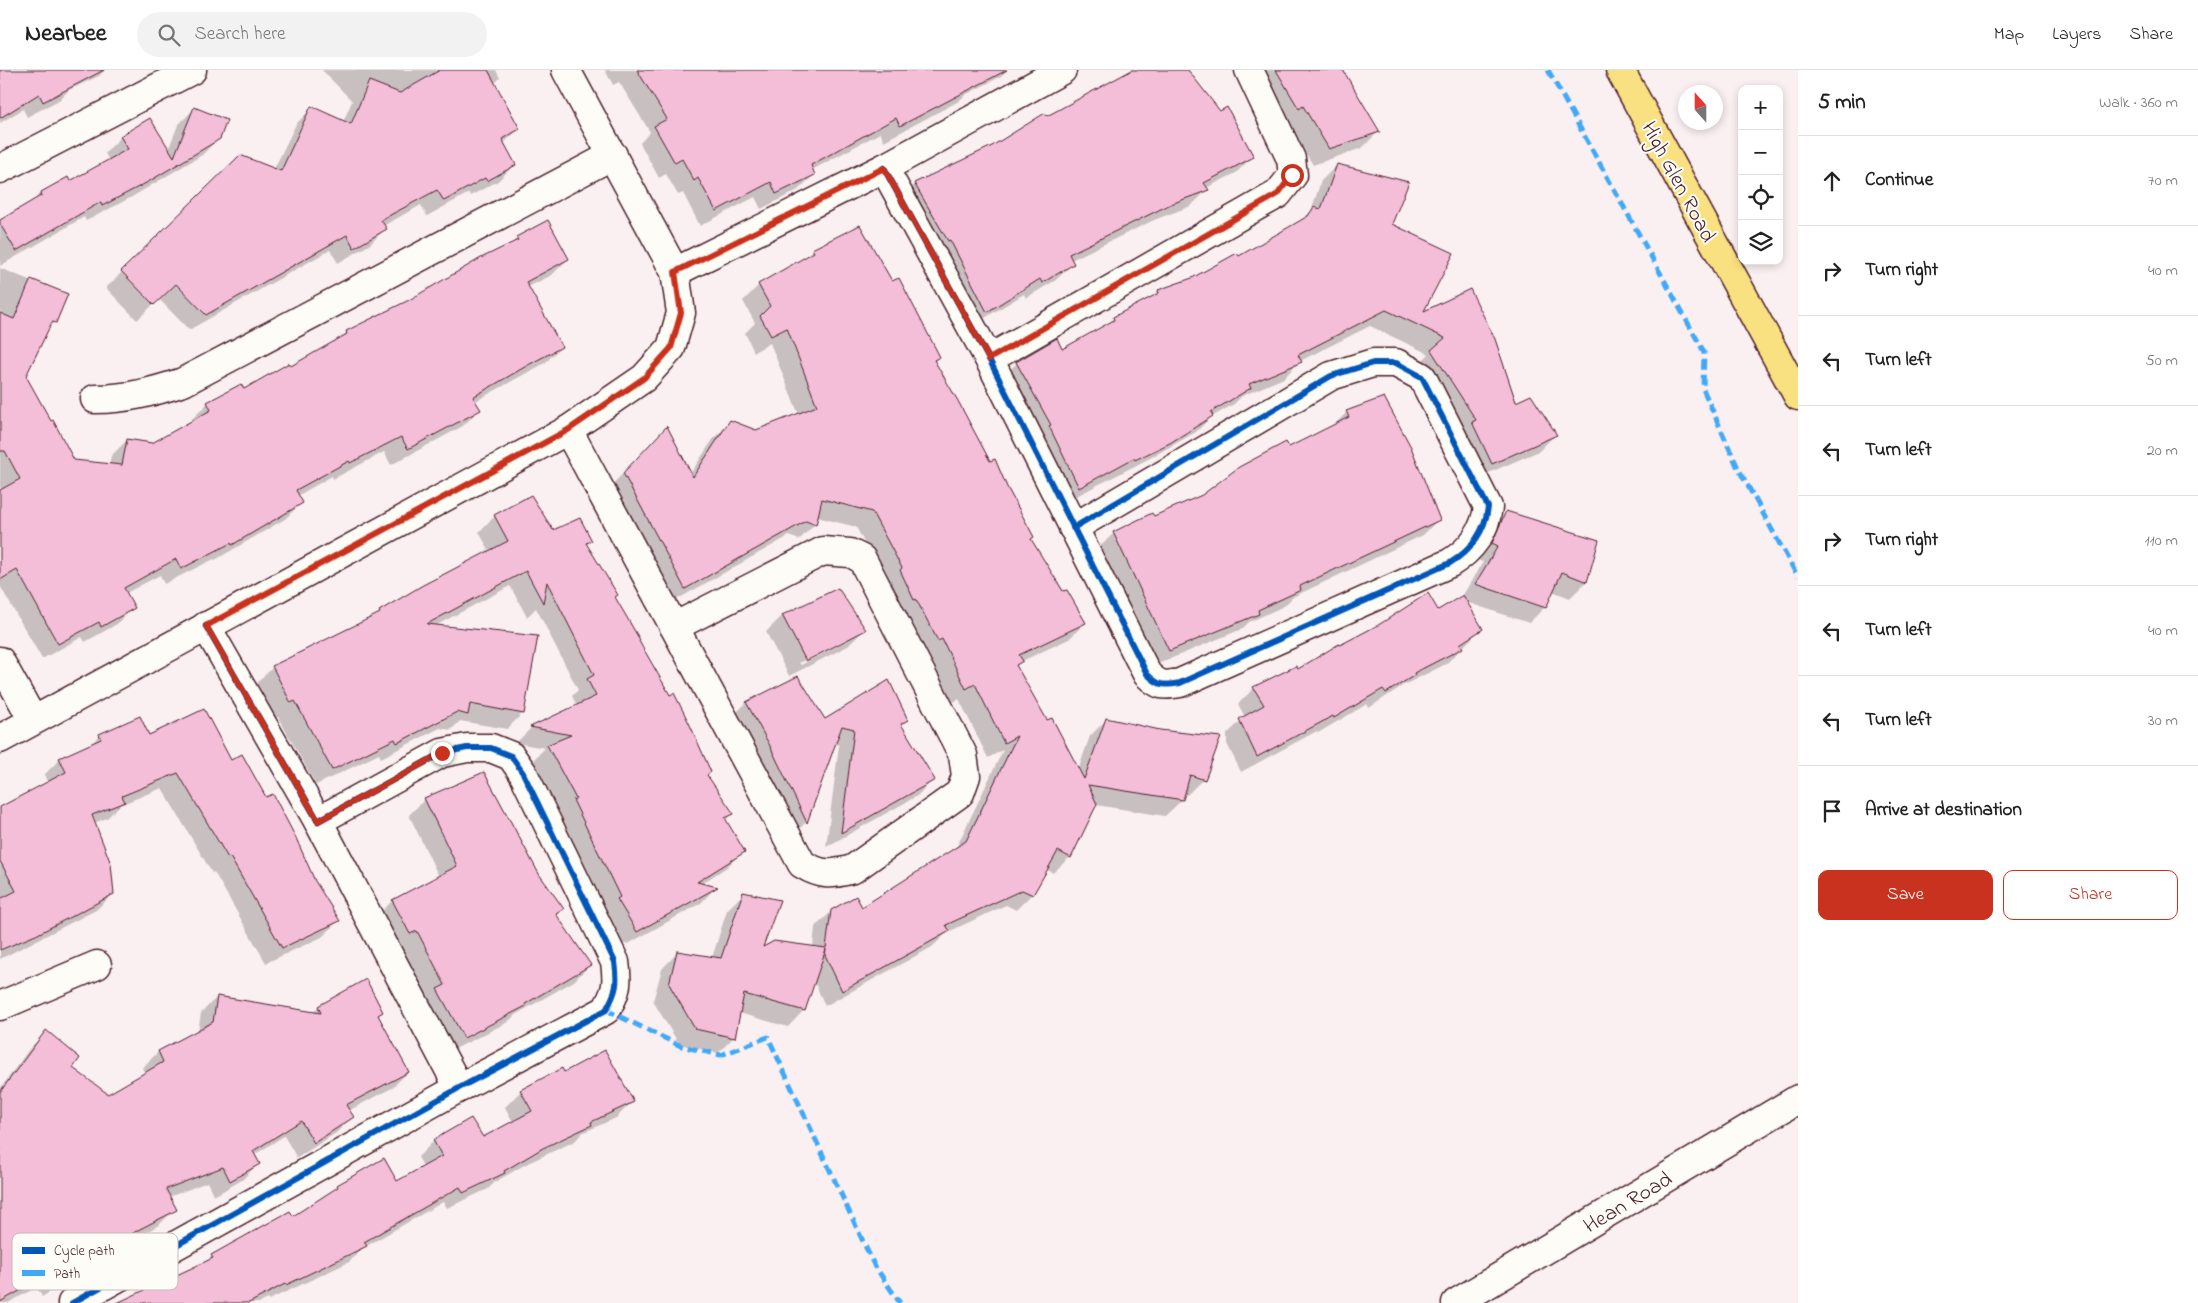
<!DOCTYPE html>
<meta charset="utf-8">
<style>
body{margin:0;font-family:"Indie Flower",sans-serif;background:#f2f2f2;color:#222}
.controls{position:absolute;right:15px;top:15px;display:grid;overflow:hidden;border-radius:10px;box-shadow:0 2px 8px #0003}
.controls button{width:45px;height:45px;display:grid;place-items:center;padding:0;border:0;border-bottom:1px solid #e0e0e0;background:#fff;color:#222;font:25px sans-serif}
.compass{position:absolute;left:1678px;top:15px;width:45px;height:45px;border-radius:50%;background:#fff;box-shadow:0 2px 8px #0003;rotate:339deg}
.stop{position:absolute;width:15px;height:15px;margin:-11px;border:4px solid #c8321e;border-radius:50%;background:#fff}
.stop.end{background:#c8321e;border-color:#fff;box-shadow:0 1px 5px #0008}
.list{margin:0;padding:0;list-style:none}
h2{display:flex;justify-content:space-between;align-items:center;height:65px;margin:0;padding:0 20px;font-size:21px}
h2 small{font-size:16px;font-weight:400;color:#767676}
.list li{display:grid;grid-template-columns:32px 1fr auto;gap:15px;align-items:center;box-sizing:border-box;height:90px;padding:0 20px;border-top:1px solid #e0e0e0}
.list b{display:block;font-size:19px;white-space:nowrap}
.list em{font-size:16px;font-style:normal;color:#767676}
.actions{display:flex;gap:10px;padding:15px 20px}
.actions a{flex:1;padding:11px 0;border:1px solid #c8321e;border-radius:10px;text-align:center;font-size:18px;color:#c8321e}
.actions .main{background:#c8321e;color:#fff}
.icon{flex:none;width:28px;height:28px;fill:none;stroke:currentColor;stroke-width:2;stroke-linecap:round;stroke-linejoin:round}
.map{position:relative;flex:none;width:1798px;height:1233px;overflow:hidden}
header{display:flex;align-items:center;gap:30px;box-sizing:border-box;height:70px;padding:0 25px;background:#fff;border-bottom:1px solid #e0e0e0}
header strong{font-size:24px}
nav{display:flex;gap:28px;margin-inline-start:auto;font-size:18px}
.search{width:350px;height:45px;background:#f2f2f2;display:flex;align-items:center;gap:12px;box-sizing:border-box;padding:0 18px;border-radius:28px;color:#767676;font-size:19px}
main{display:flex}
aside{flex:1;background:#fff}
.map>svg:first-child{display:block}
.shadow{fill:#0003;fill-rule:evenodd}
.building{fill:#f4bed8;stroke:#4a1f2b}
.lines{fill:none;stroke-linecap:round;stroke-linejoin:round}
.minor-casing{stroke:#4a1f2b;stroke-width:31}
.major-casing{stroke:#4a1f2b;stroke-width:31}
.minor{stroke:#fdfcf7;stroke-width:28}
.major{stroke:#f9e181;stroke-width:28}
.quiet{stroke:#3fa9f5;stroke-width:5;stroke-dasharray:10 5;stroke-linecap:butt}
.cycleway-casing{stroke:#fdfcf7;stroke-width:9}
.cycleway{stroke:#0057b8;stroke-width:6}
.route{stroke:#c8321e;stroke-width:6}
.labels{text-anchor:middle;stroke-width:4;stroke-linejoin:round;paint-order:stroke}
.street-label{font-size:22px;fill:#4a1f2b;stroke:#fdfcf7}
.key{fill:#fdfcf7;stroke:#c7baba;stroke-width:1}
.key-label{font-size:14px;fill:#4a1f2b}
</style>
<header>
<strong>Nearbee</strong>
<div class="search"><svg class="icon" aria-label="search" viewBox="0 0 24 24"><circle cx="10" cy="10" r="6"/><path d="M15 15l6 6"/></svg>Search here</div>
<nav><a>Map</a><a>Layers</a><a>Share</a></nav>
</header>
<main>
<div class="map">
<svg width="1798" height="1233" viewBox="0 0 1798 1233">
<rect width="100%" height="100%" fill="#fbf0f1"/>
<filter id="ink" filterUnits="userSpaceOnUse"><feTurbulence type="fractalNoise" baseFrequency=".02" numOctaves="2"/><feDisplacementMap in="SourceGraphic" scale="10" xChannelSelector="R" yChannelSelector="G"/><feConvolveMatrix kernelMatrix="1 2 1 2 8 2 1 2 1" color-interpolation-filters="sRGB"/></filter>
<g filter="url(#ink)">
<!-- shadow -->
<g class="shadow">
<path d="M0,0H105L99,6L69,20L59,30L27,47L23,39L0,53Z"/>
<path d="M322,0H496L500,8L494,14L519,59L503,74L514,95L498,111L470,126L469,123L427,146L421,135L383,156L385,159L369,175L338,193L330,180L189,260L159,229L137,250L106,218L122,202L274,99L296,54L312,38L343,52L352,31Z"/>
<path d="M605,0H1007L1000,7L965,25L959,31L884,71L880,63L812,100L814,105L798,120L761,139L755,127L700,156L683,123L678,125L666,104L659,108L640,73L650,62L619,12L613,15Z"/>
<path d="M1135,0H1187L1252,87L1236,103L1206,118L1207,120L1191,136L1154,150L1071,190L1072,194L1056,210L1026,228L1024,224L970,257L899,130L915,114L993,77Z"/>
<path d="M1253,0H1342L1378,62L1362,78L1313,95Z"/>
<path d="M194,39L218,69L202,85L130,128L86,151L84,147L0,196V152L31,133L41,123L70,113L109,91L105,83L121,67L150,50L168,80L178,55Z"/>
<path d="M1337,95L1391,154L1422,244L1516,333L1555,365L1539,381L1475,409L1416,297L1429,284L1370,256L1300,291L1284,308L1242,326L1234,334L1210,348L1196,362L1152,387L1063,433L1001,309L1017,293L1062,281L1106,256L1114,248L1151,229L1158,221L1193,209L1238,188L1299,153L1311,141L1321,111Z"/>
<path d="M517,168L568,189L552,205L528,217L561,277L545,293L474,332L479,340L463,356L391,395L384,382L333,409L332,406L297,426L301,433L285,449L215,490L214,489L164,514L160,505L126,523L133,538L117,554L85,572L82,567L42,589L0,516V422L2,421L0,417V198L66,225L55,252L46,261L24,307L73,391L109,395L111,386L127,370L153,375L193,352L192,349L208,333L243,321L290,298L340,269L347,262L410,231L511,175Z"/>
<path d="M813,180L891,213L938,287L934,292L1030,470L1085,553L1069,569L1022,591L1015,597L1046,651L1078,700L1090,666L1106,650L1203,709L1187,725L1183,724L1182,730L1165,746L1096,735L1070,787L1053,803L1046,799L1032,824L1016,840L1006,835L948,862L932,877L825,936L814,911L804,940L788,957L739,943L734,967L718,983L679,974L653,931L662,899L678,882L712,888L727,840L744,823L761,880L813,877L815,857L832,841L862,839L955,780L1003,680L988,688L959,629L950,634L856,457L817,447L815,454L799,470L789,466L669,534L607,420L651,374L690,404L714,368L731,352L756,361L799,345L770,273L754,282L745,263L755,253L743,231L759,215L804,189Z"/>
<path d="M1347,342L1439,449L1423,465L1293,527L1284,536L1249,552L1242,559L1153,596L1097,479L1114,463L1202,426L1333,356Z"/>
<path d="M1505,445L1597,471L1586,512L1570,528L1552,521L1545,537L1529,553L1466,532L1481,559L1446,594L1402,616L1369,638L1367,634L1318,663L1317,661L1241,702L1227,674V664L1245,647L1238,634L1254,618L1297,601L1340,577L1438,541L1461,528L1483,492L1477,490L1489,461Z"/>
<path d="M495,446L591,470L586,475L706,705L732,744L726,750L743,781L727,797L701,814L716,817L701,833L628,874H618L558,747L560,745L531,692L545,678L516,673L531,658L577,636L572,626L578,620L536,538L527,547L510,516L435,556L523,643L507,659L460,651L451,660L440,658L381,688L379,684L316,715L278,647L275,648L257,613L273,597L376,546L490,482L479,462Z"/>
<path d="M838,520L864,560L848,576L789,606L766,562L782,546ZM846,569V571L801,595L799,593Z"/>
<path d="M797,607L824,651L907,649L901,655L933,710L917,726L826,777L839,675L834,674L806,752L791,768L730,649L746,633Z"/>
<path d="M100,665L149,667L230,692L313,811L338,851L322,867L266,893L214,802L212,803L162,718L120,735L107,748L94,753L113,824L96,840L0,889V737L48,713L44,705L60,689L89,676Z"/>
<path d="M425,729L538,804L562,839L555,846L590,895L574,911L515,945L508,952L447,983L422,936L429,929L401,876L394,879L376,847L392,831L439,807L409,745Z"/>
<path d="M366,911L382,942L377,947L408,1002L392,1018L348,1041L352,1047L336,1063L297,1088L284,1066L254,1085L258,1094L242,1110L214,1126L207,1112L169,1127L175,1139L159,1155L121,1176L42,1227L37,1217L8,1233H0V1019L30,978L46,962L72,998L108,1025L145,1004L142,998L158,982L198,961L201,943L217,927L313,943L318,937Z"/>
<path d="M563,1003L632,1032L616,1048L582,1063L575,1071L526,1094L495,1112L488,1119L447,1138L443,1132L363,1178L349,1192L269,1230L268,1229L260,1233H125L162,1212L206,1192L212,1186L293,1148L330,1124L338,1116L396,1113L424,1098L418,1087L434,1071L483,1068L513,1052L505,1037L521,1021Z"/>
</g>
<!-- building -->
<g class="building">
<path d="M0,0H104L43,32L39,24L0,48Z"/>
<path d="M440,0H488L520,59L502,69L516,95L487,111L485,108L444,131L437,120L381,150L387,159L354,178L347,165L206,245L176,214L154,235L121,201L240,85L281,101L311,36L351,54L369,11L400,23Z"/>
<path d="M637,0H1007L900,56L896,48L811,95L815,105L776,124L771,112L716,141L698,108L694,111L682,89L675,93L654,56L667,49Z"/>
<path d="M1132,0H1188L1220,41L1227,37L1254,87L1204,113L1209,120L1171,134L1069,184L1074,194L1042,213L1040,209L987,242L950,170L948,171L914,113L992,76L1045,43L1047,46Z"/>
<path d="M1276,0H1343L1380,62L1329,79L1303,36L1299,39Z"/>
<path d="M194,37L227,50L220,69L148,112L102,136L101,132L16,181L0,154V150L42,125L41,122L68,107L70,111L128,79L120,66L150,48L174,87Z"/>
<path d="M1337,94L1409,112L1392,154L1454,183L1424,241L1470,219L1495,269L1516,332L1531,325L1557,365L1492,394L1472,352L1476,350L1431,280L1445,268L1386,240L1298,285L1302,292L1249,314L1251,318L1211,342L1213,346L1170,373L1135,390L1134,388L1079,418L1049,356L1051,355L1016,292L1057,268L1062,279L1114,250L1113,247L1159,223L1158,220L1192,208L1237,183L1239,186L1308,146L1314,137L1321,139Z"/>
<path d="M548,150L569,189L526,212L562,277L530,294L473,327L481,340L408,379L401,367L350,393L349,391L296,420L303,433L232,475L231,473L181,499L176,489L124,518L135,538L101,557L99,552L58,574L17,500L0,510V420L20,409L5,381H0V243L14,249L31,209L68,224L56,253L52,252L26,306L51,351L53,350L74,390L122,395L127,369L152,373L211,340L207,332L241,314L244,319L289,293L291,296L347,264L346,261L409,230L481,188L518,170L516,167Z"/>
<path d="M860,155L892,211L899,208L940,287L934,290L958,331L990,391L995,389L1007,417L1034,467L1031,469L1063,521L1067,520L1086,553L1019,585L1023,591L1016,595L1047,650L1052,648L1084,709L1106,648L1160,660L1221,667L1205,710L1190,705L1183,730L1088,715L1097,734L1071,788L1058,781L1033,825L1022,820L946,855L950,861L842,921L825,885L826,879L805,941L744,924L735,968L695,959L669,914L677,881L721,888L743,822L780,830L763,877L774,871L826,878L831,840L856,826L862,837L966,771L1017,666L1004,673L975,614L966,619L942,569L938,571L916,529L914,530L900,500L902,498L872,442L822,429L816,455L806,451L685,519L623,403L667,356L693,407L730,350L756,360L817,336L787,258L771,266L760,246L770,236L758,214L814,182L812,179Z"/>
<path d="M1384,327L1411,377L1440,450L1300,516L1301,520L1258,540L1259,544L1169,581L1113,462L1152,443L1154,446L1202,425L1239,397L1286,372L1289,377L1349,347L1346,341Z"/>
<path d="M531,425L553,460L580,448L592,471L586,473L618,525L615,527L640,570L639,571L670,625L674,623L690,655L711,702L707,705L734,744L725,748L745,782L697,812L718,817L637,862L617,829L620,827L573,730L576,729L547,675L571,665L530,657L596,626L587,609L594,605L547,512L543,533L526,501L427,554L538,566L524,644L470,634L468,645L457,642L397,673L395,669L332,700L295,631L291,633L272,596L380,543L379,541L423,515L508,471L494,445Z"/>
<path d="M1506,441L1599,470L1587,512L1562,502L1546,538L1475,514L1498,476L1492,473Z"/>
<path d="M838,518L866,560L806,591L782,545Z"/>
<path d="M1428,523L1438,540L1463,525L1483,559L1460,574L1463,578L1414,603L1415,605L1386,623L1383,619L1334,648L1333,646L1257,687L1239,649L1264,635L1253,617L1296,596L1298,599L1339,574L1340,575L1380,554Z"/>
<path d="M798,606L825,649L889,610L908,650L901,654L935,710L841,763L854,659L842,656L807,753L769,674L746,632Z"/>
<path d="M204,639L231,690L242,684L266,727L273,724L296,768L315,811L340,851L282,878L230,787L228,788L178,703L122,726L125,732L92,745L111,794L114,824L36,865L0,880V829L16,821L0,791V737L66,702L59,688L101,669L99,664L140,646L149,665Z"/>
<path d="M484,702L539,804L564,839L556,844L591,895L525,934L526,936L464,968L437,919L445,915L417,861L410,864L392,830L457,796L424,728Z"/>
<path d="M366,909L383,942L378,945L409,1002L346,1035L354,1047L314,1073L301,1051L253,1081L260,1094L230,1111L223,1097L166,1119L177,1140L138,1160L58,1212L53,1202L0,1232V1022L46,960L80,988L73,998L108,1024L163,992L158,981L213,952L217,926L321,943L318,936Z"/>
<path d="M605,980L634,1032L591,1052L592,1055L543,1078L504,1101L505,1103L463,1123L460,1117L364,1172L367,1176L286,1215L285,1214L249,1233H117L213,1188L211,1185L290,1141L293,1146L338,1117L337,1115L384,1088L397,1111L442,1086L433,1070L471,1048L483,1067L532,1041L520,1020L562,998L564,1002Z"/>
</g>
<g class="lines">
<!-- minor casing -->
<g class="minor-casing">
<g id="minor">
<path d="M884,98L989,289L1147,604C1159,616 1163,616 1180,613L1450,493C1471,480 1485,462 1488,437L1422,307L1396,293H1373L1331,306L1073,458"/>
<path d="M0,99L192,0"/>
<path d="M675,202L884,98L1062,0"/>
<path d="M989,289L1278,124L1293,105L1291,89L1249,0"/>
<path d="M95,329C126,329 153,322 183,312L613,85"/>
<path d="M568,360L802,794C822,806 831,805 853,799L960,723L966,706L963,685L862,489L850,483L823,481L674,557"/>
<path d="M0,591L33,650"/>
<path d="M0,669L568,360L644,308L671,278L681,243L675,202L566,0"/>
<path d="M318,751L459,1018"/>
<path d="M0,936L97,895"/>
<path d="M72,1233L459,1018L606,940C617,921 618,913 615,892L523,703L511,686L491,678H467L442,683L318,751L206,556"/>
<path d="M1456,1233L1798,1029"/>
</g>
</g>
<!-- major casing -->
<g class="major-casing">
<path id="major" d="M1620,0L1798,326"/>
</g>
<!-- minor -->
<use href="#minor" class="minor"/>
<!-- major -->
<use href="#major" class="major"/>
<!-- quiet -->
<g class="quiet">
<path d="M1548,0L1704,282L1703,319L1738,398L1798,507"/>
<path d="M606,940L681,976L721,985L768,967L874,1195L900,1233"/>
</g>
<!-- cycleway casing -->
<g class="cycleway-casing">
<g id="cycleway">
<path d="M884,98L989,289L1147,604C1159,616 1163,616 1180,613L1450,493C1471,480 1485,462 1488,437L1422,307L1396,293H1373L1331,306L1073,458"/>
<path d="M72,1233L459,1018L606,940C617,921 618,913 615,892L523,703L511,686L491,678H467L442,683L318,751L206,556"/>
</g>
</g>
<!-- cycleway -->
<use href="#cycleway" class="cycleway"/>
</g>
</g>
<g class="lines" filter="url(#ink)">
<!-- route -->
<path class="route" d="M442,683L318,751L206,556L568,360L644,308L671,278L681,243L675,202L884,98L989,289L1278,124L1292,105"/>
</g>
<g class="labels">
<!-- street labels -->
<g class="street-label">
<text transform="translate(1680 111) rotate(62)" y="8">High Glen Road</text>
<text transform="translate(1627 1131) rotate(-31)" y="8">Hean Road</text>
</g>
</g>
<!-- legend -->
<rect x="12" y="1163" width="166" height="57" rx="8" class="key"/>
<rect x="22" y="1177" width="23" height="7" fill="#0057b8"/>
<rect x="22" y="1200" width="23" height="6" fill="#3fa9f5"/>
<g class="key-label">
<text x="54" y="1185">Cycle path</text>
<text x="54" y="1208">Path</text>
</g>
</svg>
<div class="controls">
<button>+</button>
<button>−</button>
<button><svg class="icon" aria-label="locate" viewBox="0 0 24 24"><circle cx="12" cy="12" r="6"/><path d="M12 2v4M12 18v4M2 12h4M18 12h4"/></svg></button>
<button><svg class="icon" aria-label="layers" viewBox="0 0 24 24"><path d="M12 4l9 5-9 5-9-5zM3 14l9 5 9-5"/></svg></button>
</div>
<svg class="compass" viewBox="-18 -18 36 36"><path d="M0-13l5 13h-10z" fill="#e53935"/><path d="M0 13l5-13h-10z" fill="#767676"/></svg>
<div class="stop" style="left:1292px;top:105px"></div>
<div class="stop end" style="left:442px;top:683px"></div>
</div>
<aside>
<h2>5 min<small>Walk · 360 m</small></h2>
<ul class="list">
<li><svg class="icon" aria-label="ahead" viewBox="0 0 24 24"><path d="M12 20V5M6 11l6-6 6 6"/></svg><div><b>Continue</b></div><em>70 m</em></li>
<li><svg class="icon" aria-label="right" viewBox="0 0 24 24"><path d="M7 20v-9h11M14 6l5 5-5 5"/></svg><div><b>Turn right</b></div><em>40 m</em></li>
<li><svg class="icon" aria-label="left" viewBox="0 0 24 24"><path d="M17 20v-9H6M10 6l-5 5 5 5"/></svg><div><b>Turn left</b></div><em>50 m</em></li>
<li><svg class="icon" aria-label="left" viewBox="0 0 24 24"><path d="M17 20v-9H6M10 6l-5 5 5 5"/></svg><div><b>Turn left</b></div><em>20 m</em></li>
<li><svg class="icon" aria-label="right" viewBox="0 0 24 24"><path d="M7 20v-9h11M14 6l5 5-5 5"/></svg><div><b>Turn right</b></div><em>110 m</em></li>
<li><svg class="icon" aria-label="left" viewBox="0 0 24 24"><path d="M17 20v-9H6M10 6l-5 5 5 5"/></svg><div><b>Turn left</b></div><em>40 m</em></li>
<li><svg class="icon" aria-label="left" viewBox="0 0 24 24"><path d="M17 20v-9H6M10 6l-5 5 5 5"/></svg><div><b>Turn left</b></div><em>30 m</em></li>
<li><svg class="icon" aria-label="arrive" viewBox="0 0 24 24"><path d="M6 21V4h12l-3 4 3 4H6"/></svg><div><b>Arrive at destination</b></div></li>
</ul>
<div class="actions"><a class="main">Save</a><a>Share</a></div>
</aside>
</main>
